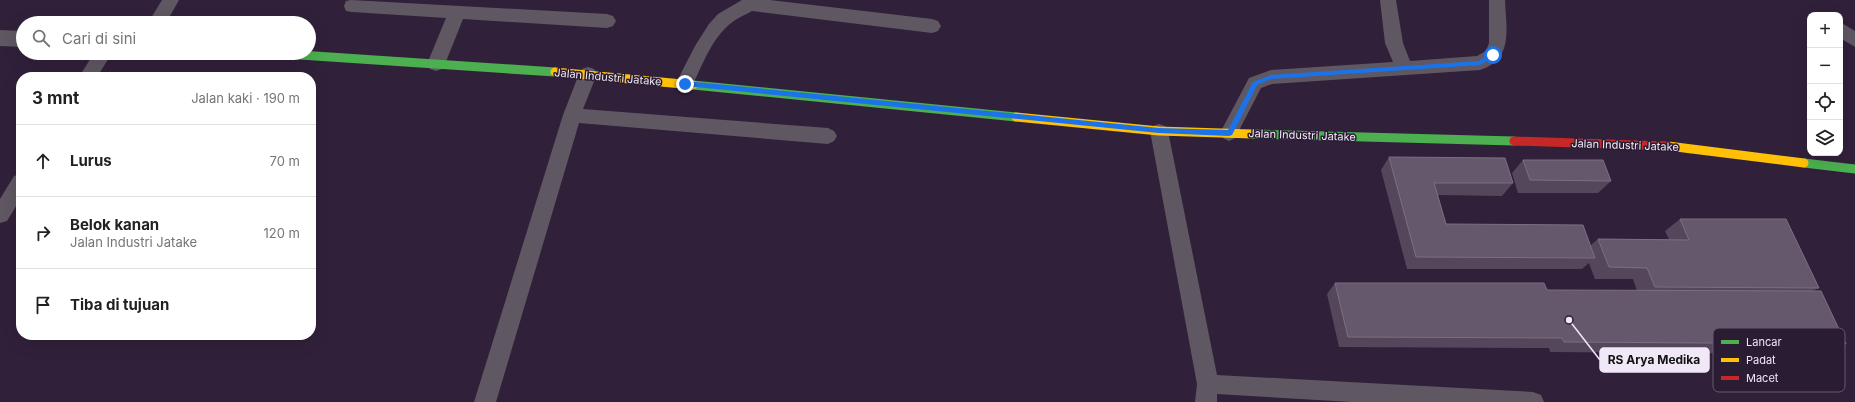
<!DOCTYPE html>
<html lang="id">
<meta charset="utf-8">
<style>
body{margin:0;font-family:Inter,sans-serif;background:#f6f6f6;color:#202124}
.controls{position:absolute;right:12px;top:12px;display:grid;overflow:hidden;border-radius:8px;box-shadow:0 4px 16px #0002}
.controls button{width:36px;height:36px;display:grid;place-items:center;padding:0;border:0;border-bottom:1px solid #e0e0e0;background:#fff;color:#202124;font:20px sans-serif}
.stop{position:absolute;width:12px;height:12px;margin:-9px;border:3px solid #1a73e8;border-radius:50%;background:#fff}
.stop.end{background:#1a73e8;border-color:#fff;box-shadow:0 1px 4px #0008}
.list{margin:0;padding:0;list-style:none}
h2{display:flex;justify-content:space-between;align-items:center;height:52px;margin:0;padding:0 16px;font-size:17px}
h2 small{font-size:13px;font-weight:400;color:#757577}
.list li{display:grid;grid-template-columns:26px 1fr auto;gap:12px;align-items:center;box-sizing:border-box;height:72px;padding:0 16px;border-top:1px solid #e0e0e0}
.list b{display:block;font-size:15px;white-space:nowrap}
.list p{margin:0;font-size:13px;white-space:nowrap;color:#757577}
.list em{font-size:13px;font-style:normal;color:#757577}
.icon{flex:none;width:22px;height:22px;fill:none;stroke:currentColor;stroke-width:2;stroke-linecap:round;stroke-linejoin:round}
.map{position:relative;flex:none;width:1855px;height:402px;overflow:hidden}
.search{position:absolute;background:#fff;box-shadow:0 4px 16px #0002;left:16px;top:16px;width:300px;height:44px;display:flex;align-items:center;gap:10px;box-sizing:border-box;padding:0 14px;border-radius:22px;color:#757577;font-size:15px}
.panel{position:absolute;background:#fff;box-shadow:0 4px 16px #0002;left:16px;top:72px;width:300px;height:268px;border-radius:16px}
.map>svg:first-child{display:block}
.built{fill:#31203a;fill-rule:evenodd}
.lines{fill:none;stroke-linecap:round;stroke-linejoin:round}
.lane{fill:#5f5863;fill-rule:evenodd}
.street{fill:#5f5863;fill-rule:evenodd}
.fast{stroke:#4caf50;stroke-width:9}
.slow{stroke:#ffc107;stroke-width:9}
.jam{stroke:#c62828;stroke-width:9}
.wall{fill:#54475b}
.building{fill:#65586c;stroke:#7b6f81}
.route{fill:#1a73e8}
.labels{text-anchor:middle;stroke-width:3;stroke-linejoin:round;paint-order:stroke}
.street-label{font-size:11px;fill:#f1e8f7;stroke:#2a1c33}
.key{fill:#2a1c33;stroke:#66596e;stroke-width:1}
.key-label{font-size:11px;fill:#f1e8f7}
.leader{fill:none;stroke:#f1e8f7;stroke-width:1.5}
.callout-dot{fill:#f1e8f7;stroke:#2a1c33;stroke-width:1.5}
.callout{fill:#f1e8f7;stroke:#f1e8f7;stroke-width:1.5}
.callout-label{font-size:12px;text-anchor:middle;font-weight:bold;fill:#111}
</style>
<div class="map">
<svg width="1855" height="402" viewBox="0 0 1855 402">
<rect width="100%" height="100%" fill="#29212e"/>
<!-- built -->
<path class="built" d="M0,0H1855V402H0ZM1810,15H1840V153H1810ZM23,23H309V53H23ZM21,77H311V335H21Z"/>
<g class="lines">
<!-- lane -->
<g class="lane">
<path d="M162,0H179L166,23H148Z"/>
<path d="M351,0L607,14L613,16L616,21L613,26L607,28L463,19L445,64L442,69L436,71L430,69L427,64L446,18L352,12L346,11L344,6L346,1Z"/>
<path d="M742,0H770L932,19L938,21L941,26L938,31L932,33L752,11C745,15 737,18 730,24C711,39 702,67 691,88L685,90L679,88L676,83L695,46L709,24L718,14Z"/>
<path d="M1380,0H1396L1403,43L1410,61L1477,56L1486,51L1489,43V0H1505C1506,29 1514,59 1480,70L1272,84L1261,88L1235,138L1229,141L1223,138L1220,133L1249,78L1271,70L1393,62L1385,43Z"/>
<path d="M1840,22L1855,31V47L1840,38Z"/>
<path d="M94,53H112L97,77H79Z"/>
<path d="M588,67L594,69L597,74L583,109L828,128L834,131L837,136L834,141L828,144L579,123L496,402H474L563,115L579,74L582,69Z"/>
<path d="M1159,124L1165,126L1168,131L1217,375L1533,392L1541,395L1544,402H1352L1217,394V402H1195L1197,384L1150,131L1153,126Z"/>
<path d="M21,174V198L7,221L0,223V199L14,176Z"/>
</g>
<!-- street -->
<path class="street" d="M0,30L23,31V47L0,46Z"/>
<!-- fast -->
<g class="fast">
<path d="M270,53L555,72"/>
<path d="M693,85L1016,117"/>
<path d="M1252,134L1514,141"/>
<path d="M1804,163L1855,169"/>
</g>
<!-- slow -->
<g class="slow">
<path d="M555,72L693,85"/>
<path d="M1016,117L1159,131L1252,134"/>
<path d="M1668,146L1804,163"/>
</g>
<!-- jam -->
<path class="jam" d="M1514,141L1668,146"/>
</g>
<!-- wall -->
<g class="wall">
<path d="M1389,157L1513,183L1502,196L1438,195L1446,224L1591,245L1598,239H1669L1665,231L1680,219L1819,288L1812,291L1846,344L1826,354L1550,352L1549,348L1339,347L1327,294L1335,283L1547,290L1637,291L1633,279H1595L1589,263L1582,269H1407L1381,170Z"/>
<path d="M1523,160L1611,181L1598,193H1518L1512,173Z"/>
</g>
<!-- building -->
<g class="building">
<path d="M1389,157L1505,158L1513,183H1434L1446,224L1583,225L1595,258L1416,257Z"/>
<path d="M1523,160H1603L1611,181L1530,180Z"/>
<path d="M1680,219H1786L1819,288L1655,287L1647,268L1609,267L1598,239L1689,240Z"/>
<path d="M1335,283H1544L1547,290L1821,291L1846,344L1564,342L1562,338L1348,337Z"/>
</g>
<!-- route -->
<path class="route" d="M1491,53H1495V56L1480,65L1271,79L1257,85L1232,135L1229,136L1159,133L685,86L682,84L685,81L1159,128L1228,130L1253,82L1271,75L1479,61Z"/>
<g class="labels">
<!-- street labels -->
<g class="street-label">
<text transform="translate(608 77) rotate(5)" y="4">Jalan Industri Jatake</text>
<text transform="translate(1302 135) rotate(2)" y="4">Jalan Industri Jatake</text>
<text transform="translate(1625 145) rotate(2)" y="4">Jalan Industri Jatake</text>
</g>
</g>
<!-- legend -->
<rect x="1713" y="328" width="132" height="64" rx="6" class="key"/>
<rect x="1721" y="340" width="18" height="4" fill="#4caf50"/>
<rect x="1721" y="358" width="18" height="4" fill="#ffc107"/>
<rect x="1721" y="376" width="18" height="4" fill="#c62828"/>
<g class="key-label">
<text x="1746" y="346">Lancar</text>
<text x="1746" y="364">Padat</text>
<text x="1746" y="382">Macet</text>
</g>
<!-- callouts -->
<path class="leader" d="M1569 320L1600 360"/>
<circle class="callout-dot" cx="1569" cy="320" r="4"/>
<rect class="callout" x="1600" y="348" width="109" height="24" rx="4"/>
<g class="callout-label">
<text x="1654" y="364">RS Arya Medika</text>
</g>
</svg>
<div class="controls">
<button>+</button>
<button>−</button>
<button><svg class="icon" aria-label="locate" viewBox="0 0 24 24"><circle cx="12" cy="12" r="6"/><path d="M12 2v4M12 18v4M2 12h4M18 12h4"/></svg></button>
<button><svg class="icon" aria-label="layers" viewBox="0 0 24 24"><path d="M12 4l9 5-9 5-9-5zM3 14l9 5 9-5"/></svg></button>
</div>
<div class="stop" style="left:1493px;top:55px"></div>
<div class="stop end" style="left:685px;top:84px"></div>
<div class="search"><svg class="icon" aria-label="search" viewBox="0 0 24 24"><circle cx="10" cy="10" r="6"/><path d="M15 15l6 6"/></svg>Cari di sini</div>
<section class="panel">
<h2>3 mnt<small>Jalan kaki · 190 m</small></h2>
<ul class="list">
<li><svg class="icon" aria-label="ahead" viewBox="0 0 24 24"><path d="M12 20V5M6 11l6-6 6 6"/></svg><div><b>Lurus</b></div><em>70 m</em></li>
<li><svg class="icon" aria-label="right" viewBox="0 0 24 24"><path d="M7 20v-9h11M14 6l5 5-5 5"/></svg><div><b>Belok kanan</b><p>Jalan Industri Jatake</p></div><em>120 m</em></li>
<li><svg class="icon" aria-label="arrive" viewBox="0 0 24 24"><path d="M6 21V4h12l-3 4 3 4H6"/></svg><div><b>Tiba di tujuan</b></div></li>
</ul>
</section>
</div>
